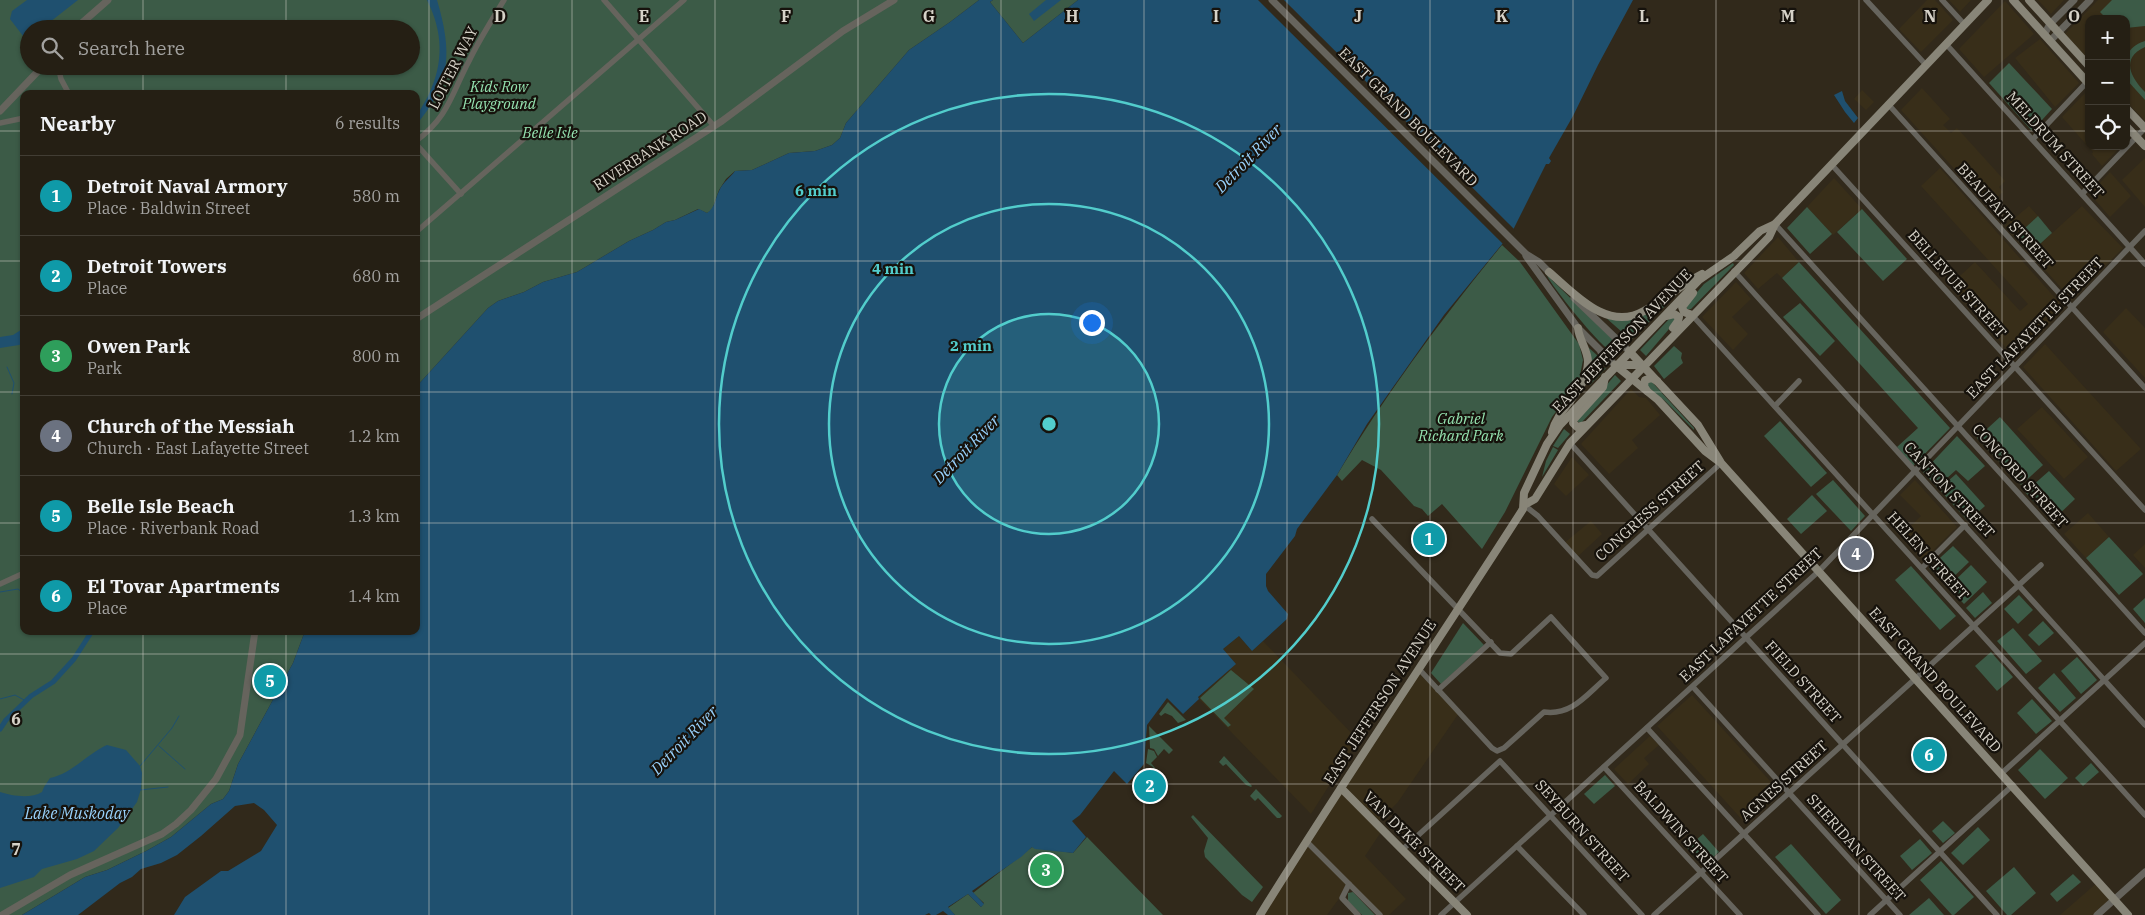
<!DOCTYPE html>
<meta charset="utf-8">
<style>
body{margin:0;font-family:"IBM Plex Serif",serif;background:#312c22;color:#f1f3f6}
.controls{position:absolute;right:15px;top:15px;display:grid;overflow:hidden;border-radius:10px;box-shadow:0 1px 4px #0004}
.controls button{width:45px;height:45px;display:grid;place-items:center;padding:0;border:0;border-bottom:1px solid #423d34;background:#251f14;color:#f1f3f6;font:25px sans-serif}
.you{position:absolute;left:1091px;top:322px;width:18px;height:18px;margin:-12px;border:4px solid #fff;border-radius:50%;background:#1a73e8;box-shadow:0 0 0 8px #1a73e833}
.badge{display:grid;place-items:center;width:32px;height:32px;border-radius:50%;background:#52cdcc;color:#fff;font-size:16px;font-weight:700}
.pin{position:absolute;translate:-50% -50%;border:2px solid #fff;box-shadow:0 1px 5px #0006}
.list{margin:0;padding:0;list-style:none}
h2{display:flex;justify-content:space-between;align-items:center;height:65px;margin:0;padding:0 20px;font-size:21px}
h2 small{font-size:16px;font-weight:400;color:#a3a2a0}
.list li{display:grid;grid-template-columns:32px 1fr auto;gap:15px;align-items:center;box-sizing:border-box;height:80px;padding:0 20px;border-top:1px solid #423d34}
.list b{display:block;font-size:19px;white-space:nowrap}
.list p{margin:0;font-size:16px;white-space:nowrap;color:#a3a2a0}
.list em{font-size:16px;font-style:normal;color:#a3a2a0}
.icon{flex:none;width:28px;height:28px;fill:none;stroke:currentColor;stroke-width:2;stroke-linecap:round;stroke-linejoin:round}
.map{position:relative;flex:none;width:2145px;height:915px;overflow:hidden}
.search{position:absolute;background:#251f14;box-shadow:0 1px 4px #0004;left:20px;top:20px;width:400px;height:55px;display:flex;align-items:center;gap:12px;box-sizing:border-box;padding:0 18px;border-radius:28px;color:#a3a2a0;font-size:19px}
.panel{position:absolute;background:#251f14;box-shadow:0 1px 4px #0004;left:20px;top:90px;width:400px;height:545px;border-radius:10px}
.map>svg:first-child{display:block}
.built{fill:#382e19}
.green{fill:#3c5b47;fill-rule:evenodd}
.water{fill:#1f506f}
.pier{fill:#31291b}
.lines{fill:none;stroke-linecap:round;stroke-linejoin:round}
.stream{stroke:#1f506f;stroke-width:1}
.canal{stroke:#1f506f;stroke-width:5}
.minor{stroke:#66645d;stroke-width:5.5}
.tertiary{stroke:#66645d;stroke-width:7}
.secondary{stroke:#888578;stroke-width:8}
.grid{fill:none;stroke:#d6d2c8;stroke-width:1;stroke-opacity:0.55}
.ring{fill:none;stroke:#52cdcc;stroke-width:2.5}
.labels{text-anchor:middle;stroke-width:4.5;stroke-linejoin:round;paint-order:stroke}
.street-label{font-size:15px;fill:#d6d2c8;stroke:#16120c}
.park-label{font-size:15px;font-style:italic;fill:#95e3b0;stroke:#16120c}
.water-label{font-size:16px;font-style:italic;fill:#97d0fa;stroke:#16120c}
.grid-label{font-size:16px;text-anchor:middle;font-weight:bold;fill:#d6d2c8;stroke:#16120c;stroke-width:4.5;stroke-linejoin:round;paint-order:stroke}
.centre{fill:#52cdcc;stroke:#16120c;stroke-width:2.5}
.ring-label{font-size:15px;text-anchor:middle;font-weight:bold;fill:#52cdcc;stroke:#16120c;stroke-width:4.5;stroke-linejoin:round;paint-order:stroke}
</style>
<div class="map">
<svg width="2145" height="915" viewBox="0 0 2145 915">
<rect width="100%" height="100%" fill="#31291b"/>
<!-- built -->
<g class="built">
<path d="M1927,0H1935L1953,20L1921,52L1899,29Z"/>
<path d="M1949,0H1971L1960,12Z"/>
<path d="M2038,0H2064L2051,14Z"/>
<path d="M2098,0H2145V121L2126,101V19H2089V60L2065,34Z"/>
<path d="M2005,1L2034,34L1984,77L1959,49Z"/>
<path d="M2040,39L2079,83L2055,107L2015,58Z"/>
<path d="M1922,88L1950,119L1943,125L1951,133L1957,128L2005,181L1999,187L2003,192L1988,206L1901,110Z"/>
<path d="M1862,90L1874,102L1866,110L1854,99Z"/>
<path d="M2087,91L2089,93V146H2121L2102,166L2092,154L2093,152L2062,117Z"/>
<path d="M2145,158V207L2122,180Z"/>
<path d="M1940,168L2064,308L2016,359L1950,285L1975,262L2020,311L2028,304L1921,186Z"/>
<path d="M2110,172L2131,196L2110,217L2090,194Z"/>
<path d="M1834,178L1862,209L1833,235L1807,207Z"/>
<path d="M2029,206L2038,216L2015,237L2005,226Z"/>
<path d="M2082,206L2123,248L2072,300L2030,253Z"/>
<path d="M1778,237L1799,262L1782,278L1777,273L1758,289L1744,273Z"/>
<path d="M1736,282L1751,299L1732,317L1748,334L1733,350L1702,317Z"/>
<path d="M2126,308L2145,328V378L2103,332Z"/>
<path d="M2045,344L2141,449L2116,471L2023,367Z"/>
<path d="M1631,389L1639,397L1646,398L1660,415L1632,440L1638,448L1609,474L1581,444Z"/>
<path d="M2042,407L2088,457L2064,479L2017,429Z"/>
<path d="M1572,457L1589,475L1566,496L1554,484Z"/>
<path d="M1915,480L1957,527L1923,560L1901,536L1921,516L1900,495Z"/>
<path d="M2088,513L2109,537L2086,558L2064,534Z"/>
<path d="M1591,521L1602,534L1576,558L1563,544Z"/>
<path d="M2145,544V568L2133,555Z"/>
<path d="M1239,636L1252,651L1263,641L1358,740L1311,814L1198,698L1235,664L1223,649Z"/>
<path d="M1419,669L1459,713L1398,802L1377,823L1383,829L1365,856L1406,899L1389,915H1380L1349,885L1327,915H1260Z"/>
<path d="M1692,695L1781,793L1746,824L1657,726Z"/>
<path d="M1650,736L1659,745L1644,758L1649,764L1628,784L1614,769Z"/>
<path d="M2098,882L2115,899L2097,915H2060Z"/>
</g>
<!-- green -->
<g class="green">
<path d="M0,0H979L950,22L909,50L846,123L840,138L832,145L815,151L789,153L752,170L735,171L726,179L719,190L712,210L707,213L698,209L675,220L666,222L653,230L629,241L577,272L543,282L524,292L498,301L488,308L416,387V94H24V631H305L293,663L238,764L229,791L223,799L211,804L171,837L146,851L107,870L85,877L22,915H0ZM29,29H411V66H29Z"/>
<path d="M993,0H1078L1023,43L990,2Z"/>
<path d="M2112,0H2145V26L2126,28V19H2107L2100,12Z"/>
<path d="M2145,41V47C2120,58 2131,78 2145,92V100L2126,79C2126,60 2124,48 2145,41Z"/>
<path d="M2009,63L2052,109L2032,131L1989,83Z"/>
<path d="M1807,207L1832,234L1810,254L1787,228Z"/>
<path d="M1862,209L1907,259L1883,281L1837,232Z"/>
<path d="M2038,216L2052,233L2030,253L2015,237Z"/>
<path d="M1502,245L1520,262L1579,344L1583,360L1579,381L1552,417L1505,512L1482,549L1442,504L1428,516L1422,509L1414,506L1381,470L1362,460L1342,481L1337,475C1386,394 1442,318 1502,245Z"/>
<path d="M1799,262L1950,428L1913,466L1897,447L1918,428L1782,278Z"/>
<path d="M1733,263L1734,265L1691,309H1687L1686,305L1704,284Z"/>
<path d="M1547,275L1613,340L1614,347L1610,350C1602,349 1548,282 1547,275Z"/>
<path d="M1664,302L1666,305L1631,340L1605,317L1613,320Z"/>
<path d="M1800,303L1835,341L1820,356L1783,317Z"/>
<path d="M1670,318H1675V322L1646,356L1640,350Z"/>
<path d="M1674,346L1682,353L1681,358L1683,363L1664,379L1654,366Z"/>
<path d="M1589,348L1607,364H1591Z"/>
<path d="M1590,367L1606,368L1590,385L1586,384Z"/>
<path d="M1615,375L1621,381L1582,422H1578L1577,420Z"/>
<path d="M1651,381L1694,428V430L1665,401L1648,387L1647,383Z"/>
<path d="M2000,417L2043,465L2021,485L1977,438Z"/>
<path d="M1780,421L1827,473L1811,487L1764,436Z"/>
<path d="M1564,429L1570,434L1558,448L1553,446Z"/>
<path d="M1957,436L1985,466L1968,481L1956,470L1937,487L1923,472Z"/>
<path d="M1553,447L1558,450L1542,477L1546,461Z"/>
<path d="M2049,471L2075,499L2052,521L2025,492Z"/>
<path d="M1956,474L1985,506L1968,521L1939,489Z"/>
<path d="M1833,480L1865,516L1851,531L1816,494Z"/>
<path d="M1812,495L1827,511L1801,534L1787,519Z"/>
<path d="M2109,537L2143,574L2119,595L2086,558Z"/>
<path d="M1953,546L1969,562L1946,584L1929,568Z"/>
<path d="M1971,565L1987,582L1964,604L1948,587Z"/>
<path d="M1911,566L1956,616L1940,630L1895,580Z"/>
<path d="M1983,592L1992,603L1975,618L1966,608Z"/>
<path d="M2019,595L2033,610L2018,624L2004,609Z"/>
<path d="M2145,598V623L2133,609Z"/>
<path d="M2043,621L2054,633L2039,646L2028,635Z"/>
<path d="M1463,623L1484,645L1441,684L1431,673Z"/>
<path d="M2013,628L2042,661L2026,674L1997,641Z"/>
<path d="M1991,652L2013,677L1997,691L1975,666Z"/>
<path d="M2077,657L2097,680L2081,694L2061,671Z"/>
<path d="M1231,670L1254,689L1224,718L1231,725L1228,727L1200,698Z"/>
<path d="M2054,673L2076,698L2060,712L2038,688Z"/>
<path d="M2032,699L2052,721L2036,734L2017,713Z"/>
<path d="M1168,702L1186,720L1178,723L1172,716L1165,713L1161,716L1159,714Z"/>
<path d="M1149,726L1173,750L1169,754L1164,749L1158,756L1154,749L1150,748Z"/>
<path d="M1148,749L1154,751L1157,757L1151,763L1155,768L1154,769L1153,767L1146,763Z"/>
<path d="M2040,749L2068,778L2045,799L2018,770Z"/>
<path d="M1224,756L1252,786L1251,787L1246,785L1226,764L1223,766L1219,762Z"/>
<path d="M2091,763L2099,772L2083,786L2075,778Z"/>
<path d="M1605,775L1615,786L1594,804L1584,794Z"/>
<path d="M1256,789L1282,816L1280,818H1277L1258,798L1255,801L1250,796Z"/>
<path d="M1193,815L1263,887L1252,902L1242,895L1205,857L1204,851L1208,838L1191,817Z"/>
<path d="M1943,821L1955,833L1943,843L1932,831Z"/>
<path d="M1978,827L1990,840L1963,865L1951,853Z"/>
<path d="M1703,834L1719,852L1703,866L1687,848Z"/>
<path d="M1087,837L1163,915H955L948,908L968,894L981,907L984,903L973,893L1032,847L1073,853Z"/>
<path d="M1920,839L1932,853L1912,870L1900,856Z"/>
<path d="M1791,844L1841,900L1826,914L1775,857Z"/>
<path d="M1941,861L1974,897L1954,915H1952L1920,880Z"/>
<path d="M2014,867L2036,893L2011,915H2007L1986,891Z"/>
<path d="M2073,874L2081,882L2057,902L2050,894Z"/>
<path d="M1353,892L1375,915H1362L1348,901V893Z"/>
<path d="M1929,898L1944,915H1909Z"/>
</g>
<!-- water -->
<g class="water">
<path d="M27,0H78L41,29H29V37L23,36L10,19L12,11Z"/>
<path d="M427,0H437C452,51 452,83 416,125C416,113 424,105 429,94C444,62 443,32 427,0Z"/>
<path d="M979,0H993L990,2L1023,43L1078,0H1633L1598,65L1573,116L1549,158L1551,161L1549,164H1546L1512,232L1444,315L1367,424L1337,475L1297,529L1295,536L1266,574V586L1268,591L1288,614L1287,619L1252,651L1239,636L1223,649L1236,664L1198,697L1199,699L1183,714L1167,698L1147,725L1144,764L1127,784L1114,771L1080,815L1072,821L1086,837L1073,853L1035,849L1032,847L1021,857L972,891L984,904L981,907L968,894L948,907L955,915H948L943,911L936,915H931L929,913L925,915H174L185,897L221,871H228L261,851L277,825L264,810L254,803L235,806L201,836L177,855L161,863L141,869L132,877L120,883L78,915H22L85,877L107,870L146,851L171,837L211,804L223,799L229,791L238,764L293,663L305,631H416V387L488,308L498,301L524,292L543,282L577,272L629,241L653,230L666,222L675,220L699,209L707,213C715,208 715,199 719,191C723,182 730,178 735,171L752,170L789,153L815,151L832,145L840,138L846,123L909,50L950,22Z"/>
<path d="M1046,0H1061L1034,21L1029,14Z"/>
<path d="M1842,91L1845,101L1858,118L1854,123L1845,112L1834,95Z"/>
<path d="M24,328V342L19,345L0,348V337L13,335Z"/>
<path d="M107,745L126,750L140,766L142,773L141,789L137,802L118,828L94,851L77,859L42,869L34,877L0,888V792C12,796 31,799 42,792L44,787L50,778C71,774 87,754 107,745Z"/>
</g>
<!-- pier -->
<path class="pier" d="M1258,0H1284L1515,230L1505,246Z"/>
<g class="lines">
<!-- stream -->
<g class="stream">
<path d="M7,367L14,383L12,394"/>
<path d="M0,592L18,589L24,594"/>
<path d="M0,699L15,695L26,701"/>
<path d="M159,746L185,769"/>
<path d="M140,766L172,728L179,716"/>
<path d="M140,790L168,787"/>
</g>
<!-- canal -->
<path class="canal" d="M0,729L6,720L31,696L53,682L74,659L92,631"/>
<!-- minor -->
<g class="minor">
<path d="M604,0L714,126"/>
<path d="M1866,0L1926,65"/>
<path d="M1942,0L1965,25"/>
<path d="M1946,44L2145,264"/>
<path d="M58,66L61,79L69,94"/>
<path d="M1888,104L2145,388"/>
<path d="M0,123L24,118"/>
<path d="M2033,139L2089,80"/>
<path d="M416,141C449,116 451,95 469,61C479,40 492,20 504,0"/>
<path d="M416,144L461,194"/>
<path d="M1831,164L2145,510"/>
<path d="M2082,194L2145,128"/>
<path d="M1775,224L2145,633"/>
<path d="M416,232L684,0"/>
<path d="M1734,271L2145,725"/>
<path d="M1692,315L2145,815"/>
<path d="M1775,406L1799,381"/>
<path d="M1570,443L1997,915"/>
<path d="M1524,505L1538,516L1592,575L1597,576L1721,463"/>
<path d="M1372,519L1500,653L1511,654L1551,617L1606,678C1587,694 1572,716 1544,712L1504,748L1497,751L1492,748L1419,669"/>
<path d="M1922,568L1965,525"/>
<path d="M0,584L24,573"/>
<path d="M1693,687L1900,915"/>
<path d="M1438,690L1491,642"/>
<path d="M1647,728L1818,915"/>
<path d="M1604,767L1740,915"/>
<path d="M2002,773L2145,643"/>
<path d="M1306,841L1380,915"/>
<path d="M1517,846L1584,915"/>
<path d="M1403,849L1500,761L1642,915"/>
<path d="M1349,884L1342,898L1358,915"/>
<path d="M1441,915L1819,571L2145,231"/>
<path d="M1654,915L2041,565"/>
<path d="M1870,915L2013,785"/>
</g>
<!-- tertiary -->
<g class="tertiary">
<path d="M1272,0L1526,254L1539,262L1553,276"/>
<path d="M75,29L108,0"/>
<path d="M2044,35L2050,24L2074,0"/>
<path d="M2050,41L2090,0"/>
<path d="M0,111L43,66"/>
<path d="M1526,256L1578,328L1615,365"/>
<path d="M1574,298L1629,351"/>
<path d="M416,319L722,121L843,31L894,0"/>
<path d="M1601,352L1609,353L1615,350L1617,345L1616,339"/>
<path d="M2,915L70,875L162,834L176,824L191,810L216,779L240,735L255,631"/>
<path d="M2097,915L2145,872"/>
</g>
<!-- secondary -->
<g class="secondary">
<path d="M2013,0L2089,84"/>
<path d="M2029,0L2089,66"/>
<path d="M2126,108L2145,128"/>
<path d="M2126,126L2145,146"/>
<path d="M1549,272C1575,294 1607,332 1644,311C1664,300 1681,285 1702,274"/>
<path d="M1692,315L1684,312L1682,307L1693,293"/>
<path d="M1666,316L1674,314L1679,317L1678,321L1673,328"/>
<path d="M1629,351L1698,425L1720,461"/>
<path d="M1615,365L1658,400L1705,451L1721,463L2128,915"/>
<path d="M1615,365H1643"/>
<path d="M1647,391L1644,386L1645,380L1652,378L1657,381"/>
<path d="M1586,425L1577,427L1573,423L1574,419L1603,387L1605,377"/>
<path d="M1552,432C1559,406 1587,391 1588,362C1588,350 1579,340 1578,328"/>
<path d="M1524,505L1535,499L1570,443L1769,237L1775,224L1988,0"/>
<path d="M1341,788L1467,915"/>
<path d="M1260,915C1345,778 1436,645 1523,509L1524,493L1547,444L1560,425L1699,280L1734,256L1760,231L1775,224"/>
</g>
</g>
<!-- grid -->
<path class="grid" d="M143,0V29M286,0V29M429,0V915M572,0V915M715,0V915M858,0V915M1001,0V915M1144,0V915M1287,0V915M1430,0V915M1573,0V915M1716,0V915M1859,0V915M2002,0V915M143,66V94M286,66V94M0,131H24M416,131H2089M2126,131H2145M0,261H24M416,261H2145M0,392H24M416,392H2145M0,523H24M416,523H2145M143,631V915M286,631V915M0,654H2145M0,784H2145"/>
<!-- distance rings -->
<circle cx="1049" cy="424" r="110" fill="#52cdcc" fill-opacity=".12"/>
<g class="ring">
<circle cx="1049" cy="424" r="110"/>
<circle cx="1049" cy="424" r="220"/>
<circle cx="1049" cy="424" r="330"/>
</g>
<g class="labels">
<!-- street labels -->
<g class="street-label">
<text transform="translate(453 68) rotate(-63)" y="5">LOITER WAY</text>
<text transform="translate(1408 117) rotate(45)" y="5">EAST GRAND BOULEVARD</text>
<text transform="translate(2055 145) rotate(48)" y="5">MELDRUM STREET</text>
<text transform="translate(650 151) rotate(-33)" y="5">RIVERBANK ROAD</text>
<text transform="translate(2005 216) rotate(48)" y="5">BEAUFAIT STREET</text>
<text transform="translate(1957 284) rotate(48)" y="5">BELLEVUE STREET</text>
<text transform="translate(2035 328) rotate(-46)" y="5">EAST LAFAYETTE STREET</text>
<text transform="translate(1622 341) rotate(-46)" y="5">EAST JEFFERSON AVENUE</text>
<text transform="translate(2020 476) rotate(48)" y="5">CONCORD STREET</text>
<text transform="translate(1949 490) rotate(47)" y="5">CANTON STREET</text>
<text transform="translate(1650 511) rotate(-42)" y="5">CONGRESS STREET</text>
<text transform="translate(1928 556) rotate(48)" y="5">HELEN STREET</text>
<text transform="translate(1751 615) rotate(-43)" y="5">EAST LAFAYETTE STREET</text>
<text transform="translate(1935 680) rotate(48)" y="5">EAST GRAND BOULEVARD</text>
<text transform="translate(1803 682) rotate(48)" y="5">FIELD STREET</text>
<text transform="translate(1380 702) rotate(-57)" y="5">EAST JEFFERSON AVENUE</text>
<text transform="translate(1784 781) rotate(-42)" y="5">AGNES STREET</text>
<text transform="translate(1582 831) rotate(48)" y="5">SEYBURN STREET</text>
<text transform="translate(1681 832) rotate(48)" y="5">BALDWIN STREET</text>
<text transform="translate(1414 842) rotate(45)" y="5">VAN DYKE STREET</text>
<text transform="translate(1856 848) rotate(48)" y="5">SHERIDAN STREET</text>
</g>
<!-- park labels -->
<g class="park-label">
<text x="499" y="92">Kids Row<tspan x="499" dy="17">Playground</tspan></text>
<text x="550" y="138">Belle Isle</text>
<text x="1461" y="424">Gabriel<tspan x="1461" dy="17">Richard Park</tspan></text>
</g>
<!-- water labels -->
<g class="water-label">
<text transform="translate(1248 158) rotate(-46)" y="6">Detroit River</text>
<text transform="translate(966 449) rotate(-46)" y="6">Detroit River</text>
<text transform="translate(684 740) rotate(-46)" y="6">Detroit River</text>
<text x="77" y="819">Lake Muskoday</text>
</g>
</g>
<g class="grid-label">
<text x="500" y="22">D</text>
<text x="644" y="22">E</text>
<text x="786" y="22">F</text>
<text x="929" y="22">G</text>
<text x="1072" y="22">H</text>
<text x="1216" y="22">I</text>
<text x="1358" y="22">J</text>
<text x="1502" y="22">K</text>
<text x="1644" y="22">L</text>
<text x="1788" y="22">M</text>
<text x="1930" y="22">N</text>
<text x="2074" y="22">O</text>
<text x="16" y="725">6</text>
<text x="16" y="855">7</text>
</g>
<circle cx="1049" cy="424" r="8" class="centre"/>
<g class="ring-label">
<text x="816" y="196">6 min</text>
<text x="893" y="274">4 min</text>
<text x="971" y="351">2 min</text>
</g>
</svg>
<div class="controls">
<button>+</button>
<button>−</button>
<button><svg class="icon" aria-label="locate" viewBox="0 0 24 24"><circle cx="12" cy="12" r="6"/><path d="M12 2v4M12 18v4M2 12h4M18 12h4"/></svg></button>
</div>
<div class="you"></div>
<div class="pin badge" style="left:1429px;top:539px;background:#0f9aa8">1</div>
<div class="pin badge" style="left:1150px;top:786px;background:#0f9aa8">2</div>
<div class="pin badge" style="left:1046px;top:870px;background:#2e9e5b">3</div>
<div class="pin badge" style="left:1856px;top:554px;background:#6b7280">4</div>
<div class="pin badge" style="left:270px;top:681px;background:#0f9aa8">5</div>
<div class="pin badge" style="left:1929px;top:755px;background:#0f9aa8">6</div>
<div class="search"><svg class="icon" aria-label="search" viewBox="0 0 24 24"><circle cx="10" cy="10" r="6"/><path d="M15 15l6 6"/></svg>Search here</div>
<section class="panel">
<h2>Nearby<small>6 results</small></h2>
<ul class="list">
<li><span class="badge" style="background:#0f9aa8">1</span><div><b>Detroit Naval Armory</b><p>Place · Baldwin Street</p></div><em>580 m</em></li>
<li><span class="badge" style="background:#0f9aa8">2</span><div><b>Detroit Towers</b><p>Place</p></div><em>680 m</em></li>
<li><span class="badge" style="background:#2e9e5b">3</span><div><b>Owen Park</b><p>Park</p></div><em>800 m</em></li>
<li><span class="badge" style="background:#6b7280">4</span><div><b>Church of the Messiah</b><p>Church · East Lafayette Street</p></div><em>1.2 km</em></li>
<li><span class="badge" style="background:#0f9aa8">5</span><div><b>Belle Isle Beach</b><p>Place · Riverbank Road</p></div><em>1.3 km</em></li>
<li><span class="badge" style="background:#0f9aa8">6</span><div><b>El Tovar Apartments</b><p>Place</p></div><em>1.4 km</em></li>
</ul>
</section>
</div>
